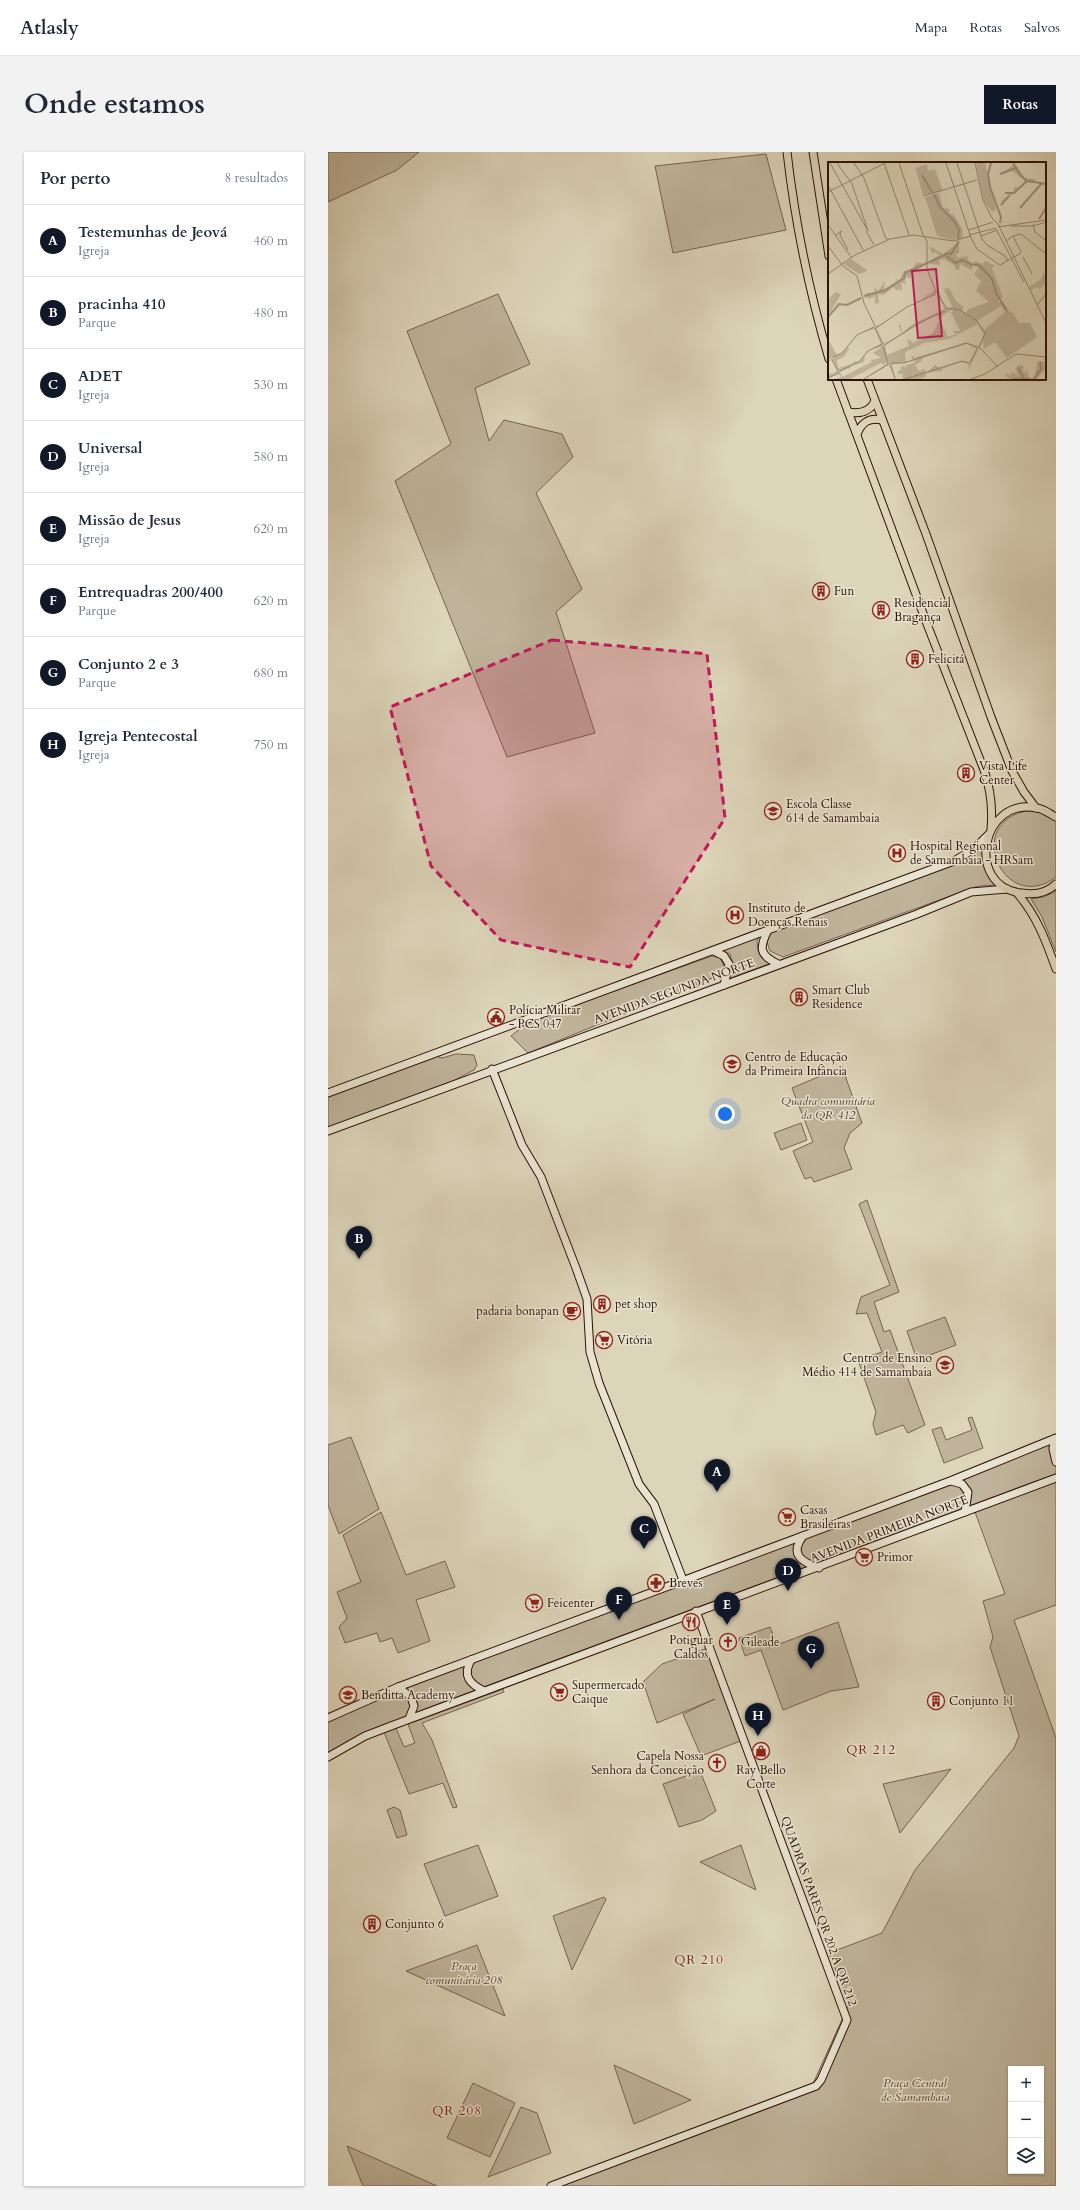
<!DOCTYPE html>
<html lang="pt">
<meta charset="utf-8">
<style>
body{margin:0;font-family:Cardo,serif;background:#f2f2f3;color:#1f2937}
.controls{position:absolute;right:12px;bottom:12px;display:grid;overflow:hidden;border-radius:0px;box-shadow:0 1px 3px #0004}
.controls button{width:36px;height:36px;display:grid;place-items:center;padding:0;border:0;border-bottom:1px solid #e0e1e3;background:#fff;color:#1f2937;font:20px sans-serif}
.you{position:absolute;left:397px;top:962px;width:14px;height:14px;margin:-10px;border:3px solid #fff;border-radius:50%;background:#1a73e8;box-shadow:0 0 0 6px #1a73e833}
.badge{display:grid;place-items:center;width:26px;height:26px;border-radius:50%;background:#111827;color:#fff;font-size:13px;font-weight:700}
.pin{position:absolute;translate:-50% -33px;filter:drop-shadow(0 1px 2px #0008)}
.pin::after{content:'';position:absolute;top:21px;width:14px;height:12px;background:inherit;clip-path:polygon(0 0,100% 0,50% 100%)}
.list{margin:0;padding:0;list-style:none}
h2{display:flex;justify-content:space-between;align-items:center;height:52px;margin:0;padding:0 16px;font-size:17px}
h2 small{font-size:13px;font-weight:400;color:#747a83}
.list li{display:grid;grid-template-columns:26px 1fr auto;gap:12px;align-items:center;box-sizing:border-box;height:72px;padding:0 16px;border-top:1px solid #e0e1e3}
.list b{display:block;font-size:15px;white-space:nowrap}
.list p{margin:0;font-size:13px;white-space:nowrap;color:#747a83}
.list em{font-size:13px;font-style:normal;color:#747a83}
.icon{flex:none;width:22px;height:22px;fill:none;stroke:currentColor;stroke-width:2;stroke-linecap:round;stroke-linejoin:round}
.map{position:relative;flex:none;width:728px;height:2034px;overflow:hidden;border-radius:0px}
header{display:flex;align-items:center;gap:24px;box-sizing:border-box;height:56px;padding:0 20px;background:#fff;border-bottom:1px solid #e0e1e3}
header strong{font-size:19px}
nav{display:flex;gap:22px;margin-inline-start:auto;font-size:14px}
.intro{display:flex;align-items:center;justify-content:space-between;box-sizing:border-box;height:96px;padding:0 24px}
h1{margin:0;font-size:28px}
.button{padding:10px 18px;border-radius:0px;background:#111827;color:#fff;font-size:14px;font-weight:700}
main{display:flex;gap:24px;padding:0 24px}
aside{flex:1;background:#fff;border-radius:0px;box-shadow:0 1px 3px #0004}
.map>svg:first-child{display:block}
.green{fill:#bfb49b;stroke:#766250;fill-rule:evenodd}
.lines{fill:none;stroke-linecap:round;stroke-linejoin:round}
.secondary-casing{stroke:#2d1106;stroke-width:9}
.primary-casing{stroke:#2d1106;stroke-width:9}
.secondary{stroke:#e9e4d2;stroke-width:7}
.primary{stroke:#ddd5ba;stroke-width:7}
.marked{fill:#c2185b;fill-opacity:0.2;stroke:#c2185b;stroke-width:3;stroke-dasharray:8 5;stroke-linejoin:round}
.labels{text-anchor:middle;stroke-width:3;stroke-linejoin:round;paint-order:stroke}
.poi-label{font-size:12px;fill:#2d1106;stroke:#e9e4d2;text-anchor:start}
.street-label{font-size:12px;fill:#2d1106;stroke:#e9e4d2}
.park-label{font-size:12px;font-style:italic;fill:#594233;stroke:#e9e4d2}
.neighbourhood-label{font-size:13px;letter-spacing:1px;fill:#7a1f14;stroke:#e9e4d2}
.inset-river{fill:none;stroke:#a1927d;stroke-width:2}
.inset-road{fill:none;stroke:#978772;stroke-width:1}
.view{fill:#c2185b;fill-opacity:0.15;stroke:#c2185b;stroke-width:2}
.inset-edge{fill:none;stroke:#2d1106;stroke-width:2}
</style>
<header>
<strong>Atlasly</strong>
<nav><a>Mapa</a><a>Rotas</a><a>Salvos</a></nav>
</header>
<div class="intro"><h1>Onde estamos</h1><a class="button">Rotas</a></div>
<main>
<aside>
<h2>Por perto<small>8 resultados</small></h2>
<ul class="list">
<li><span class="badge">A</span><div><b>Testemunhas de Jeová</b><p>Igreja</p></div><em>460 m</em></li>
<li><span class="badge">B</span><div><b>pracinha 410</b><p>Parque</p></div><em>480 m</em></li>
<li><span class="badge">C</span><div><b>ADET</b><p>Igreja</p></div><em>530 m</em></li>
<li><span class="badge">D</span><div><b>Universal</b><p>Igreja</p></div><em>580 m</em></li>
<li><span class="badge">E</span><div><b>Missão de Jesus</b><p>Igreja</p></div><em>620 m</em></li>
<li><span class="badge">F</span><div><b>Entrequadras 200/400</b><p>Parque</p></div><em>620 m</em></li>
<li><span class="badge">G</span><div><b>Conjunto 2 e 3</b><p>Parque</p></div><em>680 m</em></li>
<li><span class="badge">H</span><div><b>Igreja Pentecostal</b><p>Igreja</p></div><em>750 m</em></li>
</ul>
</aside>
<div class="map">
<svg width="728" height="2034" viewBox="0 0 728 2034">
<rect width="100%" height="100%" fill="#ddd5ba"/>
<filter id="stains"><feTurbulence type="fractalNoise" baseFrequency=".005" numOctaves="4"/><feColorMatrix values="0 0 0 0 .2 0 0 0 0 .09 0 0 0 0 .02 0 0 0 .5 -.17"/></filter>
<radialGradient id="worn" r=".72"><stop offset=".6" stop-color="#630" stop-opacity="0"/><stop offset="1" stop-color="#630" stop-opacity=".3"/></radialGradient>
<!-- green -->
<g class="green">
<path d="M0,0H91L69,18L0,50Z"/>
<path d="M438,2L458,78L345,101L327,14Z"/>
<path d="M170,142L202,212L147,236L161,289L176,268L234,282L245,305L208,341L254,437L228,460L267,581L179,605L67,329L123,292L79,179Z"/>
<path d="M706,658L728,667V725C675,765 631,665 706,658Z"/>
<path d="M655,692C653,710 659,721 670,735L660,733L647,735L455,805L442,799L438,787L444,779L612,717L648,700Z"/>
<path d="M728,739V800L714,765L703,747L715,745Z"/>
<path d="M432,783L429,789L430,799L441,812L401,827L405,816L402,802L394,798Z"/>
<path d="M384,804L392,806L396,814L392,823L200,901L183,884L200,870Z"/>
<path d="M128,902L146,903L149,913L146,918L127,928L0,975V943L105,903L114,906Z"/>
<path d="M514,915L534,971L522,981L516,996L524,1017L486,1030L483,1025L477,1027L465,999L485,990L464,936Z"/>
<path d="M473,971L479,988L453,998L446,981Z"/>
<path d="M539,1048L571,1140L546,1150L556,1180L562,1178L597,1273L580,1281L575,1273L548,1283L545,1272L548,1260L530,1208L554,1200L539,1161L528,1162L533,1145L562,1133L531,1052Z"/>
<path d="M617,1165L628,1193L589,1208L579,1179Z"/>
<path d="M644,1265L655,1296L616,1311L604,1278L613,1275L618,1288L644,1278L640,1266Z"/>
<path d="M23,1285L51,1357L11,1382L0,1353V1293Z"/>
<path d="M728,1288V1322L97,1557L19,1590L0,1602V1564Z"/>
<path d="M728,1330V1453L686,1468L728,1586V2034H228L484,1934L521,1852L501,1801L554,1781L587,1718L686,1596L691,1584L662,1495L665,1485L655,1449L677,1442L647,1360ZM683,1917H713V2019H683Z"/>
<path d="M53,1360L78,1423L117,1409L127,1435L88,1448L102,1489L70,1501L64,1486L52,1490L49,1481L17,1491L11,1475L19,1466L9,1440L33,1430L15,1383Z"/>
<path d="M510,1470L531,1535L503,1539L455,1558L433,1498L417,1504L411,1486L442,1475L446,1485L441,1496Z"/>
<path d="M377,1497L386,1502L418,1587L373,1604L355,1562L387,1547L329,1571L315,1530L334,1512Z"/>
<path d="M175,1537L176,1540L94,1571L104,1588L129,1655L125,1656L115,1631L81,1642L56,1580L68,1576L76,1595L87,1591L80,1572Z"/>
<path d="M623,1617L572,1681L555,1632Z"/>
<path d="M372,1619L388,1659L374,1668L351,1675L335,1632Z"/>
<path d="M66,1655L72,1658L79,1683L69,1686L59,1658Z"/>
<path d="M150,1693L170,1744L117,1764L96,1712Z"/>
<path d="M413,1693L428,1738L372,1710Z"/>
<path d="M276,1745L278,1747L244,1818L225,1764Z"/>
<path d="M149,1793L177,1864L78,1819Z"/>
<path d="M286,1913L363,1948L306,1972Z"/>
<path d="M145,1931L187,1951L162,2005L119,1986Z"/>
<path d="M193,1955L209,1961L223,2001L160,2025Z"/>
<path d="M19,1994L109,2034H35Z"/>
</g>
<g class="lines">
<!-- secondary casing -->
<g class="secondary-casing">
<g id="secondary">
<path d="M440,778C431,796 431,803 450,812"/>
<path d="M386,799L396,804L401,812L396,833"/>
<path d="M164,917L194,993L213,1025L248,1116L259,1147L262,1200L271,1231L311,1332L326,1352L355,1428"/>
<path d="M0,941L626,709L646,697L660,683"/>
<path d="M0,979L589,762L643,740L679,737"/>
<path d="M726,1287L725,1297L728,1310"/>
<path d="M623,1329L634,1332L640,1340L637,1360"/>
<path d="M475,1384C461,1403 474,1410 491,1416"/>
<path d="M143,1508C134,1524 142,1532 156,1539"/>
<path d="M70,1535L83,1545L86,1554L81,1567"/>
<path d="M0,1566L70,1535L622,1329L728,1286"/>
<path d="M0,1605L37,1584L63,1574L728,1326"/>
<path d="M223,2034L488,1934L493,1928L519,1868L368,1459"/>
</g>
</g>
<!-- primary casing -->
<g class="primary-casing">
<g id="primary">
<path d="M459,0C467,70 481,139 501,207"/>
<path d="M485,0L501,104"/>
<path d="M508,227L599,472L656,618C663,638 665,655 663,677"/>
<path d="M539,227L598,382L663,565L684,619L696,640L708,656"/>
<path d="M520,260C531,262 542,260 547,249"/>
<path d="M529,282C534,270 541,265 554,268"/>
<path d="M728,665C722,662 716,657 709,656C653,644 636,735 694,741C706,743 719,741 728,732"/>
<path d="M689,741C709,764 718,789 728,817"/>
</g>
</g>
<!-- secondary -->
<use href="#secondary" class="secondary"/>
<!-- primary -->
<use href="#primary" class="primary"/>
</g>
<!-- marked area -->
<path class="marked" d="M224,488L379,502L397,666L302,815L173,788L103,714L62,555Z"/>
<!-- icons -->
<defs>
<g id="building-ring" transform="scale(0.9)"><circle r="9.5" fill="#e9e4d2" stroke="#8f2418" stroke-width="1.5"/><path d="M-4-6H4V6H1V3H-1V6H-4ZM-2.5-4.3h1.7v1.8h-1.7ZM.8-4.3h1.7v1.8H.8ZM-2.5-1h1.7V.8h-1.7ZM.8-1h1.7V.8H.8Z" fill="#8f2418"/></g>
<g id="school-ring" transform="scale(0.9)"><circle r="9.5" fill="#e9e4d2" stroke="#8f2418" stroke-width="1.5"/><path d="M0-5L7-2L0 1L-7-2ZM-4 1L0 2.5L4 1V4Q0 6-4 4Z" fill="#8f2418"/></g>
<g id="hospital-ring" transform="scale(0.9)"><circle r="9.5" fill="#e9e4d2" stroke="#8f2418" stroke-width="1.5"/><path d="M-5-5h3v3.5h4V-5h3V5h-3V1.5h-4V5h-3Z" fill="#8f2418"/></g>
<g id="civic-ring" transform="scale(0.9)"><circle r="9.5" fill="#e9e4d2" stroke="#8f2418" stroke-width="1.5"/><path d="M-.6-6.5H3V-4.5H.6V-3L4-1V1h2V6H-6V1h2V-1L-.6-3ZM-1.2 2.5V6h2.4V2.5Z" fill="#8f2418"/></g>
<g id="cafe-ring" transform="scale(0.9)"><circle r="9.5" fill="#e9e4d2" stroke="#8f2418" stroke-width="1.5"/><path d="M-5.5-4.5H6V0H3Q3 3.5 0 3.5H-2.5Q-5.5 3.5-5.5 0ZM3-3.2v2h1.7v-2ZM-6 4.5H4V6H-6Z" fill="#8f2418"/></g>
<g id="supermarket-ring" transform="scale(0.9)"><circle r="9.5" fill="#e9e4d2" stroke="#8f2418" stroke-width="1.5"/><path d="M-6-5.5h2.5l.6 2H6L4.5 2H-2.5L-4.4-4H-6ZM-1.5 3.2a1.3 1.3 0 1 0 .1 0ZM3 3.2a1.3 1.3 0 1 0 .1 0Z" fill="#8f2418"/></g>
<g id="pharmacy-ring" transform="scale(0.9)"><circle r="9.5" fill="#e9e4d2" stroke="#8f2418" stroke-width="1.5"/><path d="M-2-6h4v4h4v4h-4v4h-4v-4h-4v-4h4Z" fill="#8f2418"/></g>
<g id="restaurant-ring" transform="scale(0.9)"><circle r="9.5" fill="#e9e4d2" stroke="#8f2418" stroke-width="1.5"/><path d="M-5-6h1v4h1v-4h1v4h1v-4h1v5L-1.5 .5V6h-2V.5L-5-1ZM5-6V6H3V1.5H1.5Q1.5-4 5-6Z" fill="#8f2418"/></g>
<g id="church-ring" transform="scale(0.9)"><circle r="9.5" fill="#e9e4d2" stroke="#8f2418" stroke-width="1.5"/><path d="M-1.2-6h2.4v3.5h3.3v2.4h-3.3V6h-2.4V-.1h-3.3v-2.4h3.3Z" fill="#8f2418"/></g>
<g id="university-ring" transform="scale(0.9)"><circle r="9.5" fill="#e9e4d2" stroke="#8f2418" stroke-width="1.5"/><path d="M0-5L7-2L0 1L-7-2ZM-4 1L0 2.5L4 1V4Q0 6-4 4Z" fill="#8f2418"/></g>
<g id="shop-ring" transform="scale(0.9)"><circle r="9.5" fill="#e9e4d2" stroke="#8f2418" stroke-width="1.5"/><path d="M-5-2.5h2.3a2.7 3.5 0 0 1 5.4 0H5L5.5 6h-11ZM-1.5-2.5h3a1.5 2.3 0 0 0-3 0Z" fill="#8f2418"/></g>
</defs>
<g fill-rule="evenodd">
<use href="#building-ring" x="493" y="439"/>
<use href="#building-ring" x="553" y="458"/>
<use href="#building-ring" x="587" y="507"/>
<use href="#building-ring" x="638" y="621"/>
<use href="#school-ring" x="445" y="659"/>
<use href="#hospital-ring" x="569" y="701"/>
<use href="#hospital-ring" x="407" y="763"/>
<use href="#building-ring" x="471" y="845"/>
<use href="#civic-ring" x="168" y="865"/>
<use href="#school-ring" x="404" y="912"/>
<use href="#building-ring" x="274" y="1152"/>
<use href="#cafe-ring" x="244" y="1159"/>
<use href="#supermarket-ring" x="276" y="1188"/>
<use href="#school-ring" x="617" y="1213"/>
<use href="#supermarket-ring" x="459" y="1365"/>
<use href="#supermarket-ring" x="536" y="1405"/>
<use href="#pharmacy-ring" x="328" y="1431"/>
<use href="#supermarket-ring" x="206" y="1451"/>
<use href="#restaurant-ring" x="363" y="1470"/>
<use href="#church-ring" x="400" y="1490"/>
<use href="#supermarket-ring" x="231" y="1540"/>
<use href="#university-ring" x="20" y="1543"/>
<use href="#building-ring" x="608" y="1549"/>
<use href="#shop-ring" x="433" y="1599"/>
<use href="#church-ring" x="389" y="1611"/>
<use href="#building-ring" x="44" y="1772"/>
</g>
<g class="labels">
<!-- poi labels -->
<g class="poi-label">
<text x="506" y="443">Fun</text>
<text x="566" y="455">Residencial<tspan x="566" dy="14">Bragança</tspan></text>
<text x="600" y="511">Felicitá</text>
<text x="651" y="618">Vista Life<tspan x="651" dy="14">Center</tspan></text>
<text x="458" y="656">Escola Classe<tspan x="458" dy="14">614 de Samambaia</tspan></text>
<text x="582" y="698">Hospital Regional<tspan x="582" dy="14">de Samambaia - HRSam</tspan></text>
<text x="420" y="760">Instituto de<tspan x="420" dy="14">Doenças Renais</tspan></text>
<text x="484" y="842">Smart Club<tspan x="484" dy="14">Residence</tspan></text>
<text x="181" y="862">Polícia Militar<tspan x="181" dy="14">- PCS 047</tspan></text>
<text x="417" y="909">Centro de Educação<tspan x="417" dy="14">da Primeira Infância</tspan></text>
<text x="287" y="1156">pet shop</text>
<text x="231" y="1163" text-anchor="end">padaria bonapan</text>
<text x="289" y="1192">Vitória</text>
<text x="604" y="1210" text-anchor="end">Centro de Ensino<tspan x="604" dy="14">Médio 414 de Samambaia</tspan></text>
<text x="472" y="1362">Casas<tspan x="472" dy="14">Brasileiras</tspan></text>
<text x="549" y="1409">Primor</text>
<text x="341" y="1435">Breves</text>
<text x="219" y="1455">Feicenter</text>
<text x="363" y="1492" text-anchor="middle">Potiguar<tspan x="363" dy="14">Caldos</tspan></text>
<text x="413" y="1494">Gileade</text>
<text x="244" y="1537">Supermercado<tspan x="244" dy="14">Caique</tspan></text>
<text x="33" y="1547">Benditta Academy</text>
<text x="621" y="1553">Conjunto 11</text>
<text x="376" y="1608" text-anchor="end">Capela Nossa<tspan x="376" dy="14">Senhora da Conceição</tspan></text>
<text x="433" y="1622" text-anchor="middle">Ray Bello<tspan x="433" dy="14">Corte</tspan></text>
<text x="57" y="1776">Conjunto 6</text>
</g>
<!-- street labels -->
<g class="street-label">
<text transform="translate(346 839) rotate(-20)" y="4">AVENIDA SEGUNDA NORTE</text>
<text transform="translate(561 1377) rotate(-21)" y="4">AVENIDA PRIMEIRA NORTE</text>
<text transform="translate(491 1759) rotate(70)" y="4">QUADRAS PARES QR 202 A QR 212</text>
</g>
<!-- park labels -->
<g class="park-label">
<text x="500" y="953">Quadra comunitária<tspan x="500" dy="14">da QR 412</tspan></text>
<text x="136" y="1818">Praça<tspan x="136" dy="14">comunitária 208</tspan></text>
<text x="587" y="1935">Praça Central<tspan x="587" dy="14">de Samambaia</tspan></text>
</g>
<!-- neighbourhood labels -->
<g class="neighbourhood-label">
<text x="543" y="1602">QR 212</text>
<text x="371" y="1812">QR 210</text>
<text x="129" y="1963">QR 208</text>
</g>
</g>
<!-- overview -->
<g transform="translate(500 10)">
<rect width="218" height="218" fill="#ddd5ba"/>
<path d="M148,1H157L158,4L168,48L164,50L156,39ZM99,2L100,9L107,7L115,29L95,33L88,9V6ZM184,4H189L197,16L207,17V21L198,20L175,41L173,39L181,33L176,31L185,30L187,24L190,26L197,19L182,7L172,12ZM111,31L115,46L122,47L121,51L126,53L134,67L135,76L124,78L109,74L97,35ZM131,80V91L128,92L129,96L139,94L142,102L148,99L154,102L157,99L166,103L164,106L175,135L170,138L171,141L175,139L179,147L182,148L180,149L185,151L191,161H202L209,175L179,196L167,180L156,187L155,178L140,209L141,202L134,200L114,207V209L98,211V215L92,217H75L74,212L75,214L73,207L74,212H70V208L73,209L72,206L76,204L79,206L78,203L87,201V198L63,203L67,217L61,203L53,208L36,217L60,202V198L56,203L53,201L22,217H8L13,215L10,211L0,216V211L4,212L9,209L5,198L0,199L4,196L0,197V177L9,193L5,195L14,191L20,185L21,187L16,195L9,198L10,206L23,202L27,199L31,200L37,194L36,200L22,204V208L21,206L12,210L14,215L44,200L43,198L53,196L45,191L54,185L44,187L54,182L47,167L35,170L59,159L48,166L56,181L75,172L70,164L72,162L75,171L82,164L116,147L109,131L92,138L106,129H110L116,145L122,147L124,144L116,127L121,126L128,139L136,145L134,149L138,151L140,147L161,140L148,129L153,119L146,113L150,106L145,103L144,108L132,102L131,108H128L126,103L116,97L111,98L112,103L102,102V99L111,93L107,90L105,92L101,84L115,92ZM173,144L177,150L156,168L149,159ZM123,148H126L123,150L132,169H124L128,172L120,175L111,156ZM109,152L111,159L105,171L83,182L85,180L79,177L81,184L59,193L57,183ZM150,162L156,173L150,185L138,181L88,195L87,197L86,194H83L85,198L78,200L77,190L96,181L121,177ZM139,182L149,187L142,201L135,199L113,206L107,203L98,211L97,207L91,209L87,203L94,199V196ZM23,97L39,108V109L31,112L16,102ZM88,100L94,101L96,104L84,111L82,116L78,115L77,119L79,123L73,120L74,129L70,127L69,129L65,125L56,133L50,132L51,141L47,142V134L41,137L36,134L39,131L47,130L46,125L50,129L57,119L56,127L66,121L69,119L67,115L70,118L72,117L76,109L85,106ZM216,110L218,121L212,127L209,125L202,128L201,125L212,118ZM7,130L13,132L0,154V138ZM210,199L218,200V207L208,217H182L177,214L178,212L183,213L184,209L190,214L187,207L192,203L196,204L195,210L200,209V215L206,216Z" fill="#bfb49b" fill-rule="evenodd"/>
<path class="inset-river" d="M163,1L160,12L162,25L173,55L172,61M172,12L188,6M94,13L104,30M200,19L218,22M177,31H186L199,19L193,14L185,1M106,32L112,45L127,60L131,68L130,77M173,43L181,34M192,46L214,21M211,57L218,46M118,94L128,101L134,98L145,103M146,103H151L164,117L168,131L179,149M36,134L58,128L76,116L77,111L121,91L123,92L131,79M0,155L11,142L19,143L33,136M190,205L196,217M185,217H201M206,217L213,207L212,200"/>
<path class="inset-road" d="M2,1L40,69L24,22L9,1M26,1L36,16L58,77H61M56,1L81,73M71,1L95,73L99,79V107L108,130M118,1L143,76L149,87L172,103L193,91M129,1L154,77L159,83L177,94L180,99M147,1L155,38L164,56L170,62L218,161M0,23L35,88M0,30L57,1M95,34L149,18M205,62L207,70L218,79M0,63L23,95M183,64H205L218,60M170,65L218,58M168,67L196,120M141,68L165,60M38,69L46,83M8,73L13,69L12,73L20,88M141,73L168,66M153,74L169,68M185,74L193,72L218,92M178,79L185,74L193,90M0,84L15,104L29,114L36,141L47,164M195,95L204,112M0,112L27,93L62,77L85,73L126,79L142,74M110,131L118,146M209,143L218,132M118,146L132,148L149,159L157,171L151,186M47,166L54,182M48,166L79,145L108,132M57,183L90,161L117,149M55,184L60,202M152,186L169,204M5,195L14,191L29,173L46,165M4,198L10,209M142,200L149,187M63,201H76L138,181L150,185M63,203L67,217M12,209L31,200L40,189L54,182M0,216L11,211M36,217L60,202M77,217L134,199L141,201M143,217L157,212L188,192L218,195"/>
<path class="view" d="M108,107L114,174L90,176L84,109Z"/>
<rect width="218" height="218" class="inset-edge"/>
</g>
<rect width="100%" height="100%" filter="url(#stains)"/>
<rect width="100%" height="100%" fill="url(#worn)"/>
</svg>
<div class="controls">
<button>+</button>
<button>−</button>
<button><svg class="icon" aria-label="layers" viewBox="0 0 24 24"><path d="M12 4l9 5-9 5-9-5zM3 14l9 5 9-5"/></svg></button>
</div>
<div class="you"></div>
<div class="pin badge" style="left:389px;top:1340px">A</div>
<div class="pin badge" style="left:31px;top:1107px">B</div>
<div class="pin badge" style="left:316px;top:1397px">C</div>
<div class="pin badge" style="left:460px;top:1439px">D</div>
<div class="pin badge" style="left:399px;top:1473px">E</div>
<div class="pin badge" style="left:291px;top:1468px">F</div>
<div class="pin badge" style="left:483px;top:1517px">G</div>
<div class="pin badge" style="left:430px;top:1584px">H</div>
</div>
</main>
